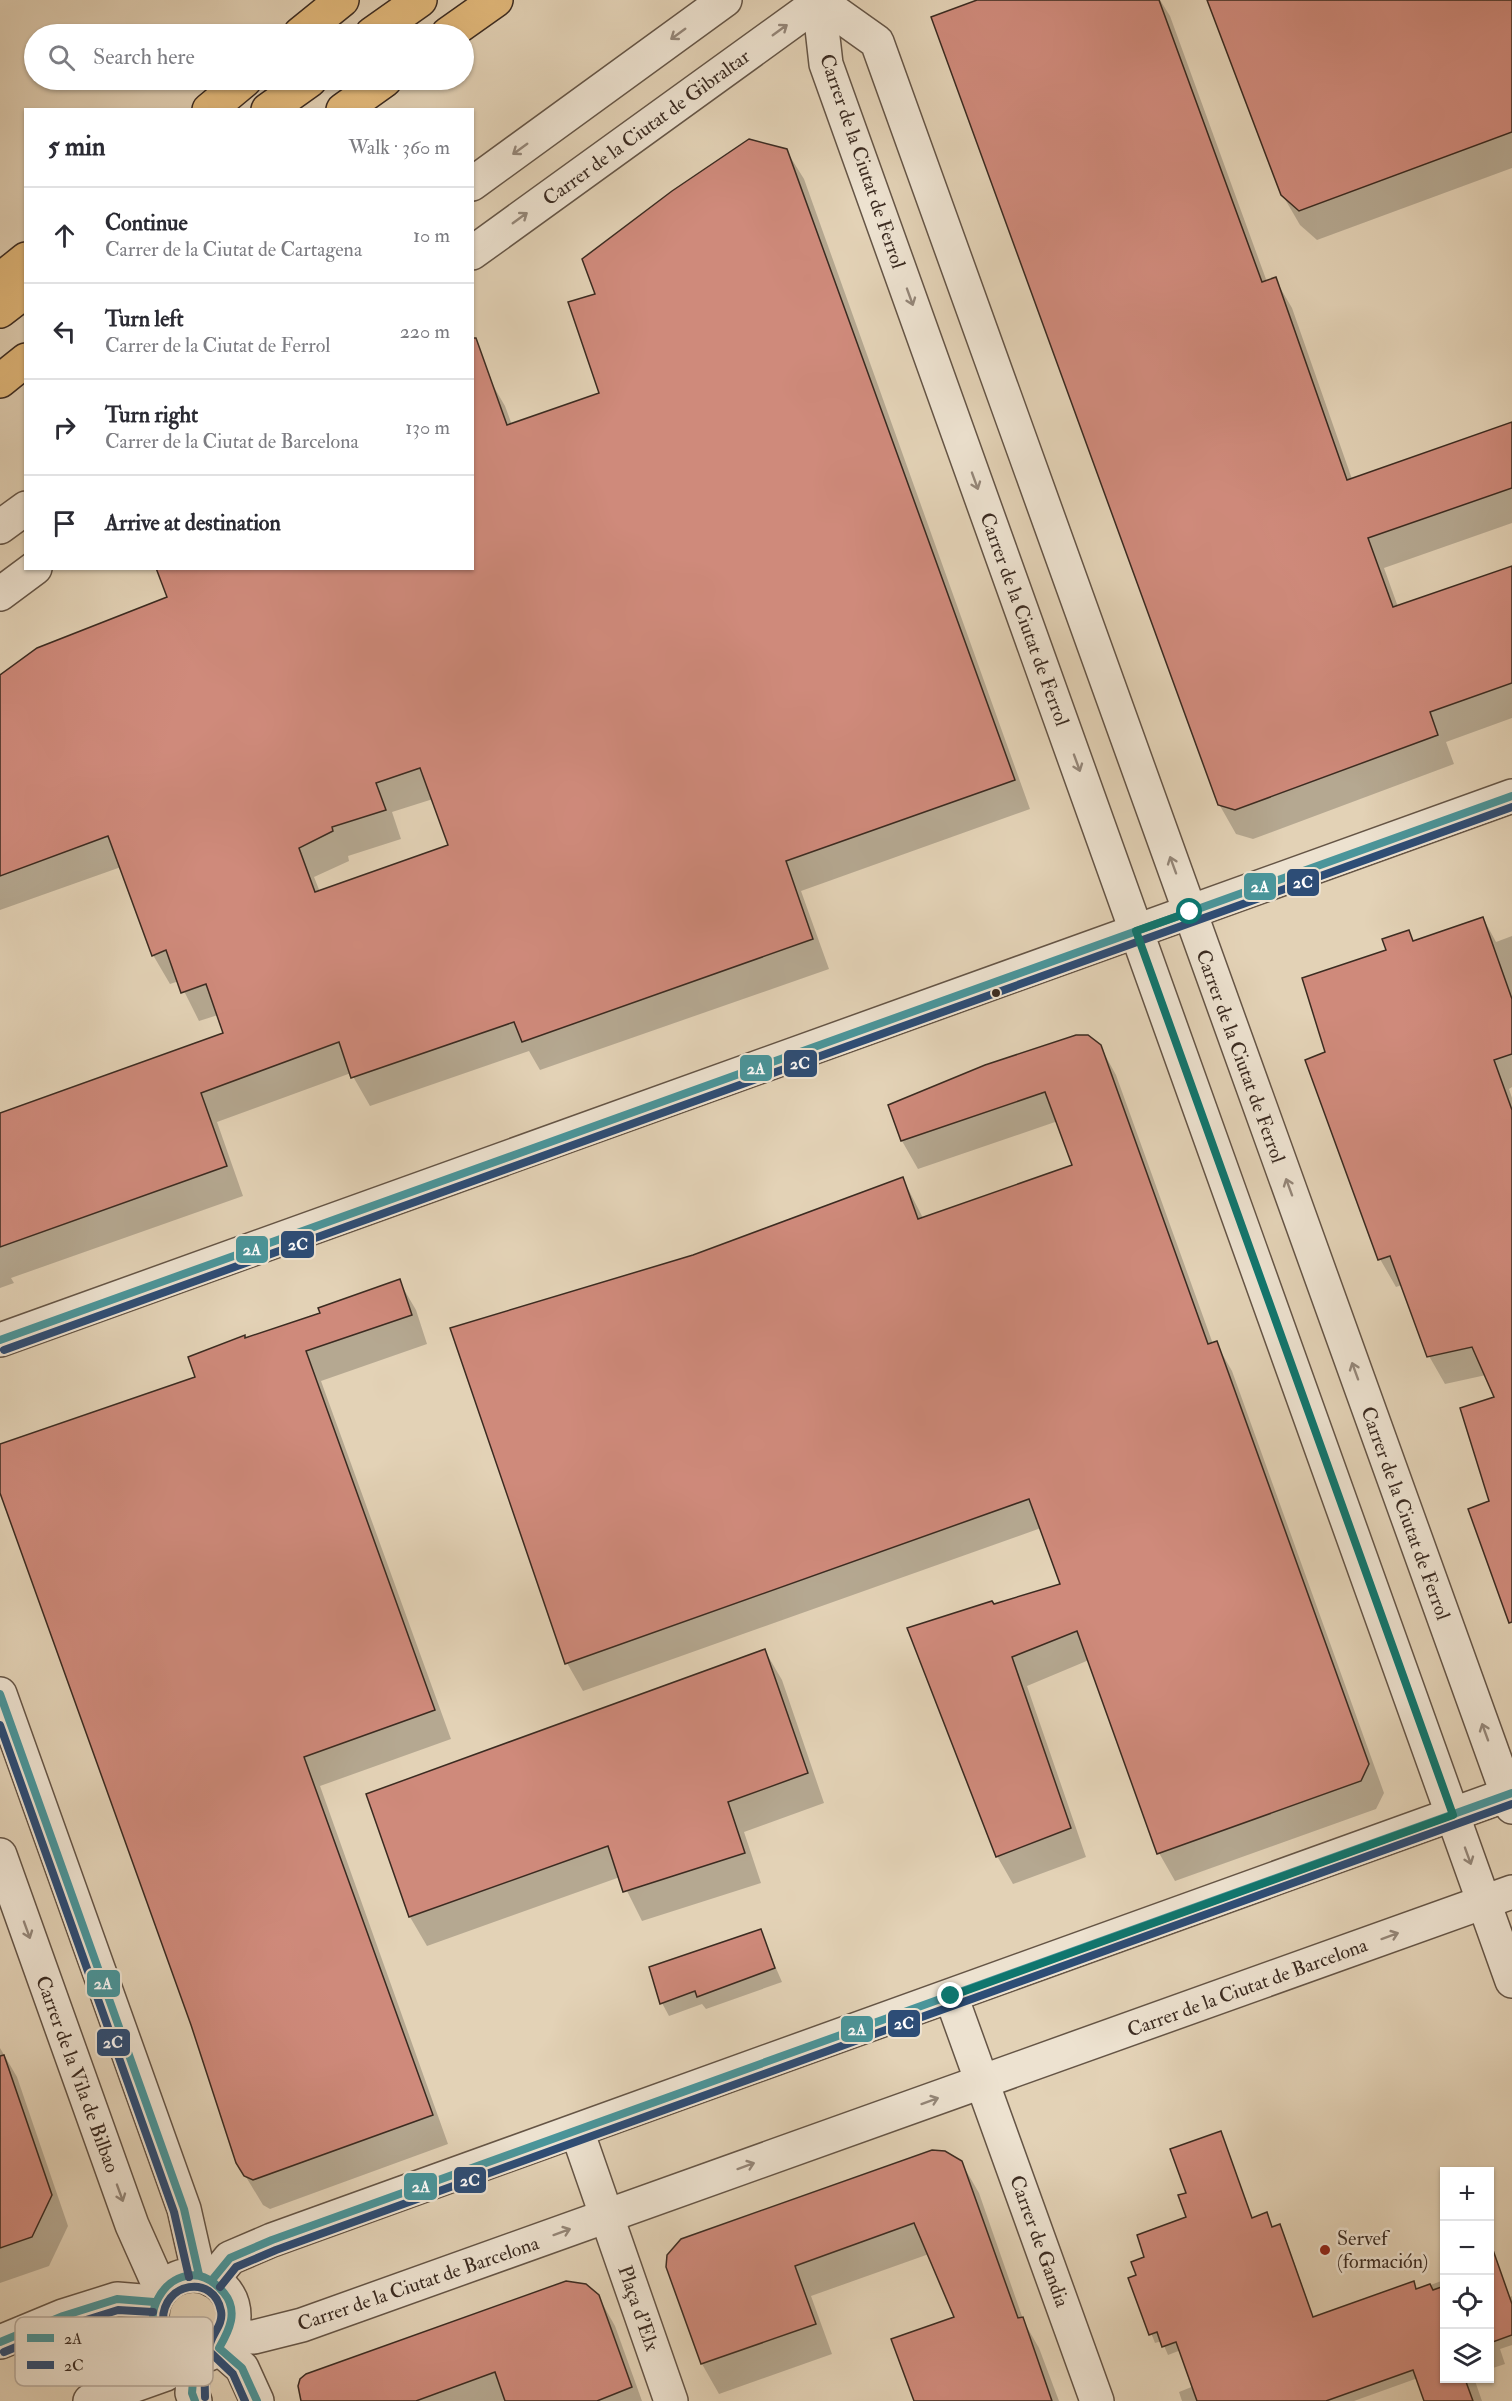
<!DOCTYPE html>
<meta charset="utf-8">
<style>
body{margin:0;font-family:"IM FELL Double Pica",serif;background:#f2f2f3;color:#2b2b33}
.controls{position:absolute;right:18px;bottom:18px;display:grid;overflow:hidden;border-radius:0px;box-shadow:0 2px 4px #0004}
.controls button{width:54px;height:54px;display:grid;place-items:center;padding:0;border:0;border-bottom:2px solid #e1e1e2;background:#fff;color:#2b2b33;font:30px sans-serif}
.stop{position:absolute;width:18px;height:18px;margin:-14px;border:4px solid #0f766e;border-radius:50%;background:#fff}
.stop.end{background:#0f766e;border-color:#fff;box-shadow:0 2px 6px #0008}
.list{margin:0;padding:0;list-style:none}
h2{display:flex;justify-content:space-between;align-items:center;height:78px;margin:0;padding:0 24px;font-size:26px}
h2 small{font-size:20px;font-weight:400;color:#7c7c81}
.list li{display:grid;grid-template-columns:39px 1fr auto;gap:18px;align-items:center;box-sizing:border-box;height:96px;padding:0 24px;border-top:2px solid #e1e1e2}
.list b{display:block;font-size:22px;white-space:nowrap}
.list p{margin:0;font-size:20px;white-space:nowrap;color:#7c7c81}
.list em{font-size:20px;font-style:normal;color:#7c7c81}
.icon{flex:none;width:33px;height:33px;fill:none;stroke:currentColor;stroke-width:2;stroke-linecap:round;stroke-linejoin:round}
.map{position:relative;flex:none;width:1512px;height:2401px;overflow:hidden}
.search{position:absolute;background:#fff;box-shadow:0 2px 4px #0004;left:24px;top:24px;width:450px;height:66px;display:flex;align-items:center;gap:15px;box-sizing:border-box;padding:0 21px;border-radius:33px;color:#7c7c81;font-size:22px}
.panel{position:absolute;background:#fff;box-shadow:0 2px 4px #0004;left:24px;top:108px;width:450px;height:462px;border-radius:0px}
.map>svg:first-child{display:block}
.shadow{fill:#0003;fill-rule:evenodd}
.building{fill:#cf8a7b;stroke:#3b2b21;stroke-width:1.5;fill-rule:evenodd}
.lines{fill:none;stroke-linecap:round;stroke-linejoin:round}
.minor-casing{stroke:#655546;stroke-width:36}
.highway-casing{stroke:#3b2b21;stroke-width:36}
.minor{stroke:#ede2d0;stroke-width:33}
.highway{stroke:#e2b97b;stroke-width:33}
.bus-1-casing{stroke:#ede2d0;stroke-width:12}
.bus-2-casing{stroke:#ede2d0;stroke-width:12}
.bus-1{stroke:#4a959a;stroke-width:8}
.bus-2{stroke:#2d4d76;stroke-width:8}
.oneway{stroke:#948678}
.route{stroke:#0f766e;stroke-width:8}
.bus-dot{fill:#3b2b21;stroke:#ede2d0;stroke-width:2}
.poi-dot{fill:#8f2418;stroke:#ede2d0;stroke-width:2}
.labels{text-anchor:middle;stroke-width:5;stroke-linejoin:round;paint-order:stroke}
.street-label{font-size:20px;fill:#3b2b21;stroke:#ede2d0}
.poi-label{font-size:20px;fill:#3b2b21;stroke:#ede2d0;text-anchor:start}
.key{fill:#ede2d0;stroke:#b8ab9c;stroke-width:1.5}
.key-label{font-size:16px;fill:#3b2b21}
.line-badge{stroke:#ede2d0;stroke-width:2}
.badge-label{font-size:16px;text-anchor:middle;font-weight:bold;fill:#fff}
</style>
<div class="map">
<svg width="1512" height="2401" viewBox="0 0 1512 2401">
<rect width="100%" height="100%" fill="#e3d2b6"/>
<filter id="stains"><feTurbulence type="fractalNoise" baseFrequency=".00333" numOctaves="4"/><feColorMatrix values="0 0 0 0 .2 0 0 0 0 .09 0 0 0 0 .02 0 0 0 .5 -.17"/></filter>
<radialGradient id="worn" r=".72"><stop offset=".6" stop-color="#630" stop-opacity="0"/><stop offset="1" stop-color="#630" stop-opacity=".3"/></radialGradient>
<!-- shadow -->
<g class="shadow">
<path d="M981,0H1160L1170,16L1267,282L1275,279L1292,308L1352,479L1512,423V523L1384,568L1398,607L1512,567V718L1446,742L1454,764L1253,839L1236,834L1219,804Z"/>
<path d="M1209,0H1512V168L1317,240L1300,225L1282,194Z"/>
<path d="M786,150L804,179L1030,809L801,891L829,969L540,1070L529,1051L370,1106L351,1073L217,1122L243,1196L11,1278L14,1283L0,1288V1114L225,1034L218,1015L199,1021L179,981L170,984L153,955L121,867L0,910V677L472,568L488,377L505,406L512,425L601,394L597,295ZM433,799L450,846L320,892L314,877L349,861L348,856L401,839L392,812Z"/>
<path d="M1483,918L1496,942L1512,936V1087L1509,1089L1512,1098V1624L1470,1509L1491,1502L1496,1398L1486,1375L1445,1384L1429,1356L1402,1285L1396,1287L1380,1259L1327,1053L1388,951L1408,932L1414,942Z"/>
<path d="M1100,1046L1116,1075L1213,1344L1216,1343L1232,1371L1384,1793L1376,1809L1175,1881L1159,1853L1089,1660L1027,1686L1086,1857L1013,1884L997,1856L993,1606L1062,1585L1041,1528L583,1691L567,1663L693,1256L903,1179L923,1218L1074,1166L1058,1121L918,1169L902,1141Z"/>
<path d="M399,1281L416,1310L427,1344L321,1381L451,1739L320,1786L448,2144L270,2209L263,2205L237,2162L192,2025L0,1489V1449L196,1378L245,1339L322,1314Z"/>
<path d="M765,1651L782,1680L824,1803L744,1832L761,1883L642,1921L620,1877L427,1946L410,1917L368,1795Z"/>
<path d="M760,1931L782,1982L706,2009L702,2004L669,2016L662,2003Z"/>
<path d="M0,2048L17,2077L68,2226L49,2266L0,2283Z"/>
<path d="M1220,2133L1253,2219L1266,2214L1273,2228L1279,2226L1284,2234L1314,2319L1413,2283L1417,2290L1444,2280V2378H1474L1482,2401H1426L1418,2378L1354,2401H1182L1179,2392L1194,2386L1181,2350L1168,2355L1162,2341L1155,2343L1130,2279L1138,2276L1146,2258L1188,2218V2194Z"/>
<path d="M961,2162L979,2193L1024,2322L1039,2348L1059,2401H915L956,2318L929,2254L811,2296L832,2354L719,2394L702,2364L667,2267Z"/>
<path d="M1496,2262L1510,2297L1512,2296V2345L1500,2349L1505,2364L1490,2369V2264Z"/>
<path d="M598,2296L615,2326L642,2401H303Z"/>
</g>
<!-- building -->
<g class="building">
<path d="M977,0H1159L1262,282L1276,277L1347,480L1512,422V488L1368,538L1393,607L1512,566V683L1430,712L1438,735L1235,810L1218,805L931,17Z"/>
<path d="M1207,0H1512V132L1299,211L1281,195Z"/>
<path d="M749,139L787,149L1015,780L786,861L813,939L522,1042L514,1022L351,1078L339,1042L201,1093L227,1166L0,1247V1113L223,1033L206,984L181,993L166,950L152,956L108,836L0,876V675L37,648L167,597L156,568H472V338H476L507,425L599,393L568,302L595,294L582,259L672,191ZM420,768L448,845L315,892L299,848L333,831L332,827L386,810L376,783Z"/>
<path d="M1483,917L1512,999V1054L1494,1060L1512,1110V1622L1509,1623L1468,1509L1489,1501L1460,1408L1494,1397L1472,1347L1427,1357L1390,1256L1378,1260L1305,1060L1325,1052L1302,978L1386,950L1382,939L1409,930L1413,941Z"/>
<path d="M1076,1035H1088L1101,1045L1208,1344L1217,1341L1369,1764L1361,1781L1157,1854L1077,1631L1012,1657L1071,1828L996,1857L907,1628L992,1601L994,1604L1060,1584L1029,1499L565,1664L450,1328L693,1255L903,1177L918,1219L1072,1165L1045,1092L901,1141L888,1105L985,1065Z"/>
<path d="M400,1279L412,1315L306,1351L435,1710L304,1757L433,2115L253,2180L244,2176L236,2163L191,2025L0,1493V1444L195,1377L188,1357L245,1335V1338L320,1313L318,1308Z"/>
<path d="M765,1649L808,1773L728,1802L745,1853L623,1892L608,1846L409,1917L366,1794Z"/>
<path d="M761,1929L775,1968L697,1997L695,1991L660,2004L649,1967Z"/>
<path d="M4,2055L52,2195L32,2237L0,2248V2056Z"/>
<path d="M1221,2131L1252,2218L1267,2212L1272,2227L1280,2224L1313,2317L1414,2281L1416,2289L1430,2284L1433,2290L1444,2286V2379H1465L1473,2401H1424L1413,2370L1326,2401H1197L1176,2342L1162,2347L1157,2332L1149,2335L1128,2278L1136,2275L1131,2262L1144,2257L1137,2235L1186,2217L1178,2195L1186,2193L1170,2149Z"/>
<path d="M932,2150L945,2151L962,2161L1018,2318L1023,2317L1052,2401H914L891,2339L954,2317L914,2223L795,2266L816,2324L701,2364L666,2267L667,2255L681,2239Z"/>
<path d="M1493,2250L1512,2304V2335L1490,2343V2251Z"/>
<path d="M566,2281L586,2284L599,2295L632,2387L597,2401H505L495,2372L416,2401H301L298,2386L300,2379L306,2374Z"/>
</g>
<g class="lines">
<!-- minor casing -->
<g class="minor-casing">
<g id="minor">
<path d="M818,0L877,42L1512,1807"/>
<path d="M819,2L826,64L1512,1981"/>
<path d="M472,184L725,0"/>
<path d="M472,253L822,0"/>
<path d="M0,527L26,508"/>
<path d="M0,594L35,568"/>
<path d="M0,1340L1512,796"/>
<path d="M0,1694L184,2209L199,2275"/>
<path d="M0,1855L132,2225L161,2290"/>
<path d="M951,1996L1097,2401"/>
<path d="M577,2131L671,2401"/>
<circle cx="193" cy="2316" r="41"/>
<path d="M212,2280L230,2258L272,2240L1512,1793"/>
<path d="M228,2337H254L302,2325L1512,1892"/>
<path d="M0,2342L63,2316L117,2299L154,2302"/>
<path d="M219,2348L242,2368L257,2401"/>
<path d="M195,2357L192,2393L195,2401"/>
<path d="M90,2401L166,2374L181,2356"/>
</g>
</g>
<!-- highway casing -->
<g class="highway-casing">
<g id="highway">
<path d="M300,34L342,0"/>
<path d="M372,34L420,0"/>
<path d="M448,34L496,0"/>
<path d="M209,110L245,80"/>
<path d="M268,110L310,80"/>
<path d="M343,110L385,80"/>
<path d="M0,280L26,259"/>
<path d="M0,311L26,291"/>
<path d="M0,381L26,360"/>
</g>
</g>
<!-- minor -->
<use href="#minor" class="minor"/>
<!-- highway -->
<use href="#highway" class="highway"/>
<!-- bus-1 casing -->
<g class="bus-1-casing">
<g id="bus-1">
<path d="M0,1340L1512,796"/>
<path d="M0,1694L184,2209L199,2275"/>
<path d="M212,2280L230,2258L272,2240L1512,1793"/>
<path d="M0,2342L63,2316L117,2299L154,2302"/>
<path d="M195,2401L192,2393L195,2357C108,2344 175,2233 224,2293C239,2311 229,2331 219,2348L242,2368L257,2401"/>
</g>
</g>
<!-- bus-2 casing -->
<g class="bus-2-casing">
<g id="bus-2">
<path d="M4,1350L1512,807"/>
<path d="M0,1725L174,2212L189,2277"/>
<path d="M220,2287L236,2267L276,2250L1512,1804"/>
<path d="M4,2352L67,2326L118,2310L153,2312"/>
<path d="M205,2397L204,2352L200,2348L173,2339L163,2321C162,2282 214,2273 221,2311C224,2327 208,2336 209,2351L233,2374L245,2401"/>
</g>
</g>
<!-- bus-1 -->
<use href="#bus-1" class="bus-1"/>
<!-- bus-2 -->
<use href="#bus-2" class="bus-2"/>
</g>
<!-- one-way arrows -->
<defs><path id="oneway-shaft" d="M-6 0H5M1.5-3L5.5 0L1.5 3" fill="none" stroke-width="1.6" stroke-linecap="round" stroke-linejoin="round" transform="scale(1.5)"/></defs>
<g class="oneway">
<use href="#oneway-shaft" transform="translate(780 30) rotate(-36)"/>
<use href="#oneway-shaft" transform="translate(678 34) rotate(144)"/>
<use href="#oneway-shaft" transform="translate(520 149) rotate(144)"/>
<use href="#oneway-shaft" transform="translate(520 218) rotate(-36)"/>
<use href="#oneway-shaft" transform="translate(910 297) rotate(70)"/>
<use href="#oneway-shaft" transform="translate(975 481) rotate(70)"/>
<use href="#oneway-shaft" transform="translate(1077 763) rotate(70)"/>
<use href="#oneway-shaft" transform="translate(1173 865) rotate(-110)"/>
<use href="#oneway-shaft" transform="translate(1289 1187) rotate(-110)"/>
<use href="#oneway-shaft" transform="translate(1355 1371) rotate(-110)"/>
<use href="#oneway-shaft" transform="translate(1485 1732) rotate(-110)"/>
<use href="#oneway-shaft" transform="translate(1468 1856) rotate(70)"/>
<use href="#oneway-shaft" transform="translate(27 1930) rotate(70)"/>
<use href="#oneway-shaft" transform="translate(1390 1936) rotate(-20)"/>
<use href="#oneway-shaft" transform="translate(930 2101) rotate(-20)"/>
<use href="#oneway-shaft" transform="translate(746 2166) rotate(-20)"/>
<use href="#oneway-shaft" transform="translate(120 2193) rotate(70)"/>
<use href="#oneway-shaft" transform="translate(562 2232) rotate(-20)"/>
</g>
<g class="lines">
<!-- route -->
<path class="route" d="M951,1996L1453,1815L1136,931L1190,912"/>
</g>
<!-- markers -->
<circle class="bus-dot" cx="996" cy="993" r="5"/>
<circle class="poi-dot" cx="1325" cy="2250" r="6"/>
<g class="labels">
<!-- street labels -->
<g class="street-label">
<text transform="translate(646 127) rotate(-36)" y="7">Carrer de la Ciutat de Gibraltar</text>
<text transform="translate(863 161) rotate(71)" y="7">Carrer de la Ciutat de Ferrol</text>
<text transform="translate(1025 619) rotate(70)" y="7">Carrer de la Ciutat de Ferrol</text>
<text transform="translate(1241 1056) rotate(70)" y="7">Carrer de la Ciutat de Ferrol</text>
<text transform="translate(1406 1513) rotate(70)" y="7">Carrer de la Ciutat de Ferrol</text>
<text transform="translate(1247 1987) rotate(-20)" y="7">Carrer de la Ciutat de Barcelona</text>
<text transform="translate(78 2074) rotate(70)" y="7">Carrer de la Vila de Bilbao</text>
<text transform="translate(1040 2241) rotate(70)" y="7">Carrer de Gandia</text>
<text transform="translate(418 2283) rotate(-19)" y="7">Carrer de la Ciutat de Barcelona</text>
<text transform="translate(639 2308) rotate(71)" y="7">Plaça d'Elx</text>
</g>
<!-- poi labels -->
<g class="poi-label">
<text x="1337" y="2245">Servef<tspan x="1337" dy="23">(formación)</tspan></text>
</g>
</g>
<!-- legend -->
<rect x="15" y="2317" width="198" height="69" rx="9" class="key"/>
<rect x="27" y="2334" width="27" height="8" fill="#4a959a"/>
<rect x="27" y="2361" width="27" height="8" fill="#2d4d76"/>
<g class="key-label">
<text x="64" y="2344">2A</text>
<text x="64" y="2371">2C</text>
</g>
<g class="line-badge">
<rect x="1286" y="868" width="34" height="29" rx="6" fill="#2d4d76"/>
<rect x="1243" y="872" width="34" height="29" rx="6" fill="#4a959a"/>
<rect x="783" y="1049" width="35" height="29" rx="6" fill="#2d4d76"/>
<rect x="739" y="1054" width="34" height="28" rx="6" fill="#4a959a"/>
<rect x="280" y="1230" width="35" height="29" rx="6" fill="#2d4d76"/>
<rect x="235" y="1235" width="34" height="29" rx="6" fill="#4a959a"/>
<rect x="86" y="1969" width="35" height="29" rx="6" fill="#4a959a"/>
<rect x="887" y="2009" width="34" height="29" rx="6" fill="#2d4d76"/>
<rect x="840" y="2015" width="34" height="28" rx="6" fill="#4a959a"/>
<rect x="96" y="2028" width="35" height="29" rx="6" fill="#2d4d76"/>
<rect x="453" y="2166" width="34" height="28" rx="6" fill="#2d4d76"/>
<rect x="403" y="2172" width="35" height="29" rx="6" fill="#4a959a"/>
</g>
<g class="badge-label">
<text x="1303" y="888">2C</text>
<text x="1260" y="892">2A</text>
<text x="800" y="1069">2C</text>
<text x="756" y="1074">2A</text>
<text x="298" y="1250">2C</text>
<text x="252" y="1255">2A</text>
<text x="103" y="1989">2A</text>
<text x="904" y="2029">2C</text>
<text x="857" y="2035">2A</text>
<text x="113" y="2048">2C</text>
<text x="470" y="2186">2C</text>
<text x="421" y="2192">2A</text>
</g>
<rect width="100%" height="100%" filter="url(#stains)"/>
<rect width="100%" height="100%" fill="url(#worn)"/>
</svg>
<div class="controls">
<button>+</button>
<button>−</button>
<button><svg class="icon" aria-label="locate" viewBox="0 0 24 24"><circle cx="12" cy="12" r="6"/><path d="M12 2v4M12 18v4M2 12h4M18 12h4"/></svg></button>
<button><svg class="icon" aria-label="layers" viewBox="0 0 24 24"><path d="M12 4l9 5-9 5-9-5zM3 14l9 5 9-5"/></svg></button>
</div>
<div class="stop" style="left:1190px;top:912px"></div>
<div class="stop end" style="left:951px;top:1996px"></div>
<div class="search"><svg class="icon" aria-label="search" viewBox="0 0 24 24"><circle cx="10" cy="10" r="6"/><path d="M15 15l6 6"/></svg>Search here</div>
<section class="panel">
<h2>5 min<small>Walk · 360 m</small></h2>
<ul class="list">
<li><svg class="icon" aria-label="ahead" viewBox="0 0 24 24"><path d="M12 20V5M6 11l6-6 6 6"/></svg><div><b>Continue</b><p>Carrer de la Ciutat de Cartagena</p></div><em>10 m</em></li>
<li><svg class="icon" aria-label="left" viewBox="0 0 24 24"><path d="M17 20v-9H6M10 6l-5 5 5 5"/></svg><div><b>Turn left</b><p>Carrer de la Ciutat de Ferrol</p></div><em>220 m</em></li>
<li><svg class="icon" aria-label="right" viewBox="0 0 24 24"><path d="M7 20v-9h11M14 6l5 5-5 5"/></svg><div><b>Turn right</b><p>Carrer de la Ciutat de Barcelona</p></div><em>130 m</em></li>
<li><svg class="icon" aria-label="arrive" viewBox="0 0 24 24"><path d="M6 21V4h12l-3 4 3 4H6"/></svg><div><b>Arrive at destination</b></div></li>
</ul>
</section>
</div>
